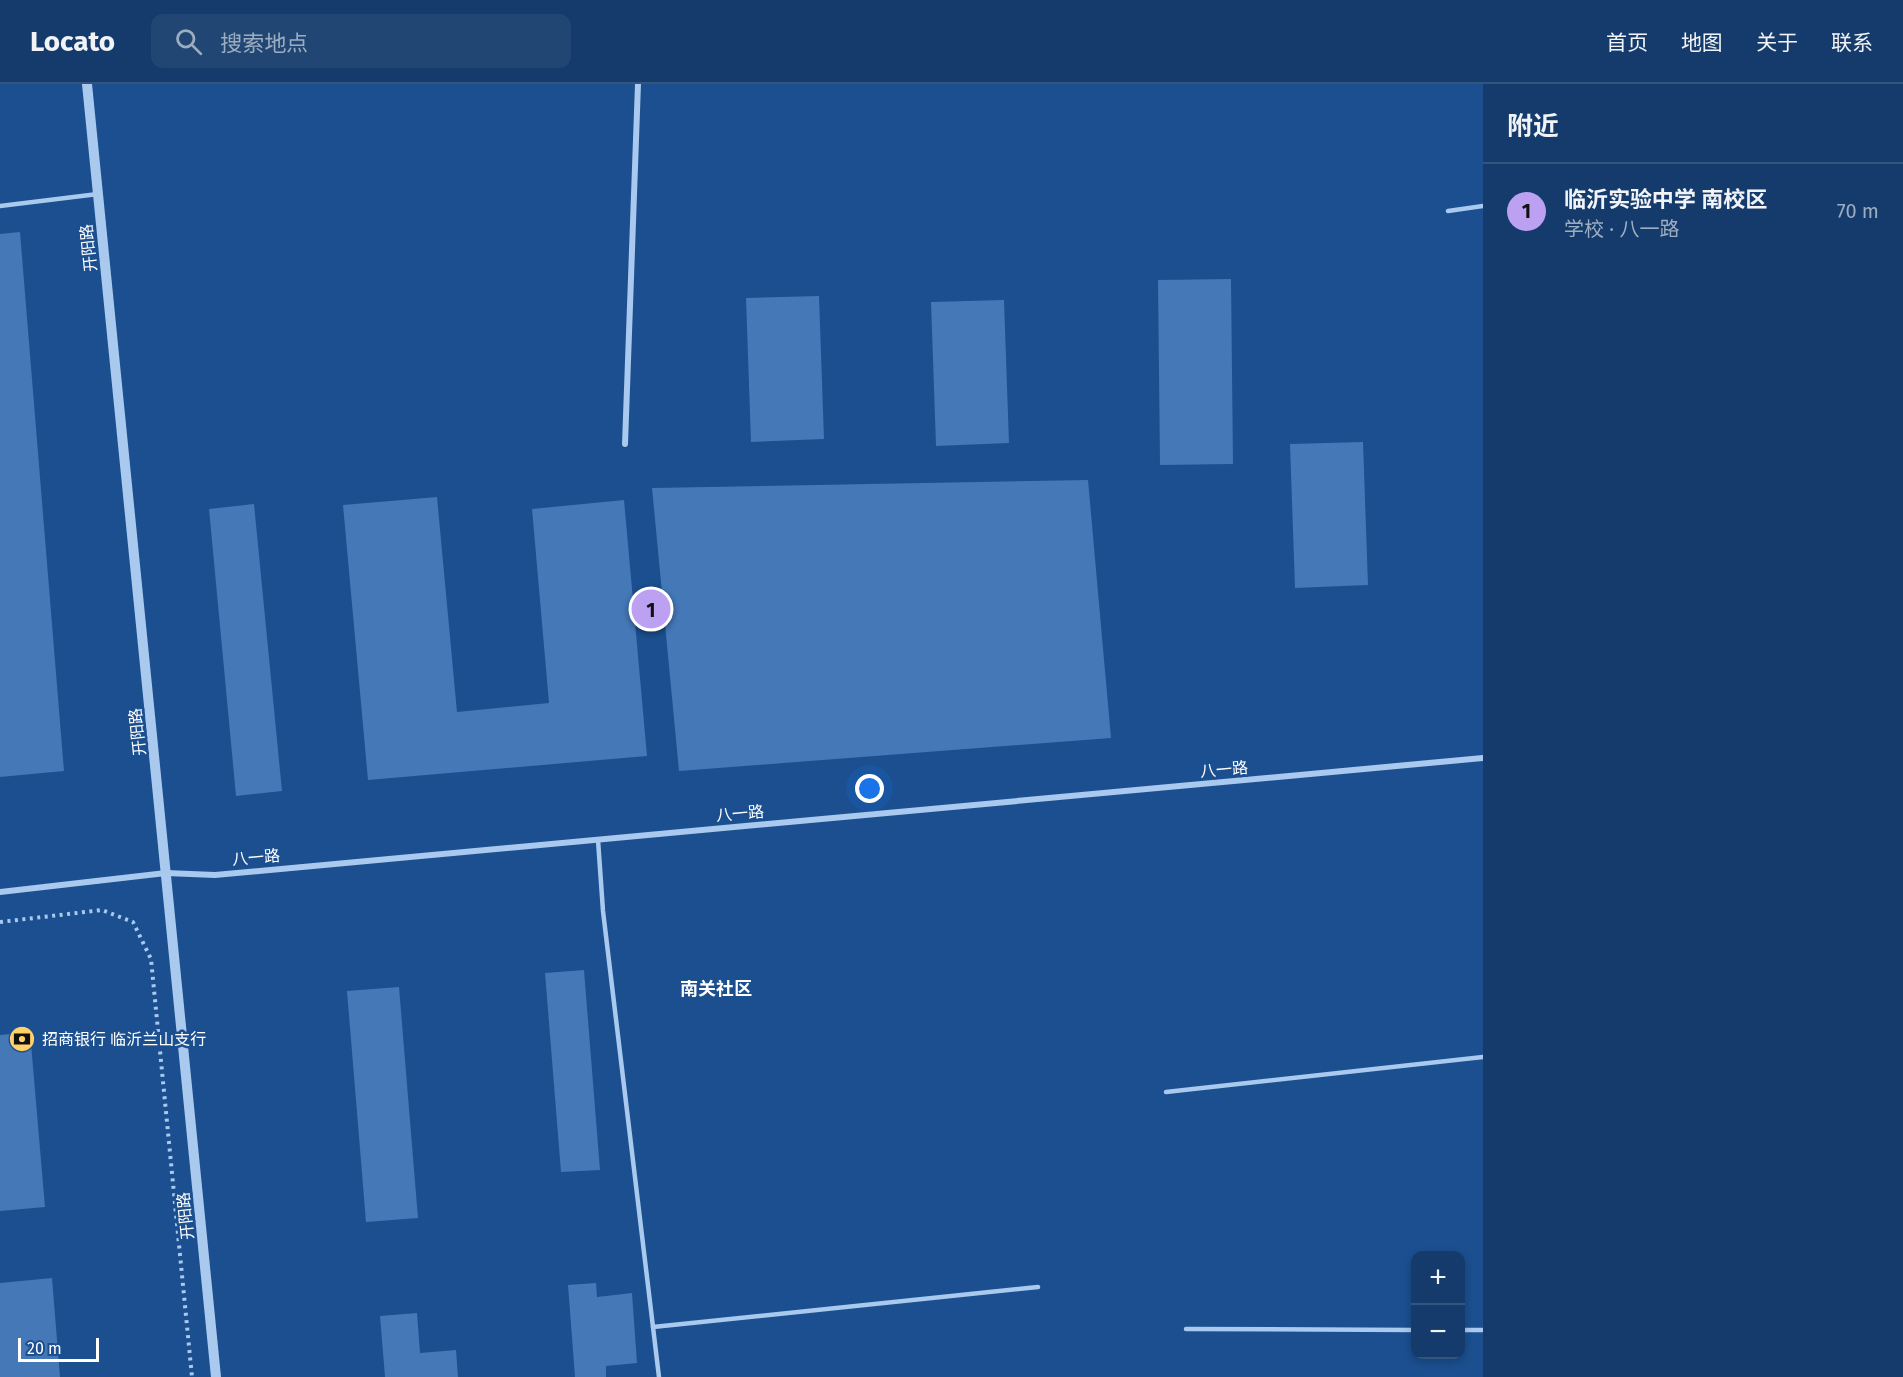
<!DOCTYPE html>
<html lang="zh">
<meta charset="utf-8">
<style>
body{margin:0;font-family:"Fira Sans","Noto Sans SC",sans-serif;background:#214673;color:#f1f3f6}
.controls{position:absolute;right:18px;bottom:18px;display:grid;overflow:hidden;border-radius:12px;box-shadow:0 3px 9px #0003}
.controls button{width:54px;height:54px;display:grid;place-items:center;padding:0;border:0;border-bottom:2px solid #33557e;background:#143b6b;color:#f1f3f6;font:30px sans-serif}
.scale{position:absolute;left:18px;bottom:15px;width:81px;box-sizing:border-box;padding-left:6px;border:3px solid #fff;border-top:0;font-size:16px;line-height:21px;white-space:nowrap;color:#fff;-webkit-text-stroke:4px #1b4f8f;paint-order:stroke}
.you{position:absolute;left:870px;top:705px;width:21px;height:21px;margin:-15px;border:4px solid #fff;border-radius:50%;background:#1a73e8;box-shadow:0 0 0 9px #1a73e833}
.badge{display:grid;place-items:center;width:39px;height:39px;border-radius:50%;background:#bca0f2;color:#111;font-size:20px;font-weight:700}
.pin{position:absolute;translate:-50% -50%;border:3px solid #fff;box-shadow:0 2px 6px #0006}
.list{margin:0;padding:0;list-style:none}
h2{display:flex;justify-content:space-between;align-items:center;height:78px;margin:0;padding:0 24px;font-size:26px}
h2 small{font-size:20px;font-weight:400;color:#9dadc1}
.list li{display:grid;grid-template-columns:39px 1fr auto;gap:18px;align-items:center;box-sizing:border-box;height:96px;padding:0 24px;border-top:2px solid #33557e}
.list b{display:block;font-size:22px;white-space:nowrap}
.list p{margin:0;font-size:20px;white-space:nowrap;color:#9dadc1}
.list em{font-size:20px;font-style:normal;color:#9dadc1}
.icon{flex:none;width:33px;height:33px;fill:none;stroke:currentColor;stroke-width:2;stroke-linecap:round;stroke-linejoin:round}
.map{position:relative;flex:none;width:1483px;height:1293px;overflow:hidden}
header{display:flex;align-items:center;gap:36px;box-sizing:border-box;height:84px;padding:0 30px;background:#143b6b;border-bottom:2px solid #33557e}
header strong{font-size:28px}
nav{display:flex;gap:33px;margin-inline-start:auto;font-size:21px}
.search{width:420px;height:54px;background:#214673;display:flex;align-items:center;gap:15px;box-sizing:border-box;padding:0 21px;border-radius:12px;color:#9dadc1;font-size:22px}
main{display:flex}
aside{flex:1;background:#143b6b}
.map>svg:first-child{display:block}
.building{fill:#4478b7}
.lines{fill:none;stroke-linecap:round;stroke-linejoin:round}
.path{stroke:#a9c9ee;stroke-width:4;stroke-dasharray:3 4.5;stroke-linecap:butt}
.service{stroke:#a9c9ee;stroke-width:4.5}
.minor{stroke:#a9c9ee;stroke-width:6}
.tertiary{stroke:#a9c9ee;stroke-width:10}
.labels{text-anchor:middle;stroke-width:5;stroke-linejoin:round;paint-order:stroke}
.street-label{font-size:16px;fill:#fff;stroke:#1b4f8f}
.poi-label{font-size:16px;fill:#fff;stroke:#1b4f8f;text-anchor:start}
.neighbourhood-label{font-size:18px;font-weight:bold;fill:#fff;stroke:#1b4f8f}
</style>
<header>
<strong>Locato</strong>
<div class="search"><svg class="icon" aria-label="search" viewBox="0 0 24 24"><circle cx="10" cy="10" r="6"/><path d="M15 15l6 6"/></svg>搜索地点</div>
<nav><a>首页</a><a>地图</a><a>关于</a><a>联系</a></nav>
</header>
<main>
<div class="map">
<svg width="1483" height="1293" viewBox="0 0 1483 1293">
<rect width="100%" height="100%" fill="#1b4f8f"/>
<!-- building -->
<g class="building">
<path d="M20,148L64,687L0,693V150Z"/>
<path d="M1231,195L1233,380L1160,381L1158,196Z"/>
<path d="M819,212L824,355L751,358L746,214Z"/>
<path d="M1004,216L1009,359L936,362L931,218Z"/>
<path d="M1363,358L1368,501L1295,504L1290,360Z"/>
<path d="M1088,396L1111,654L679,687L652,404Z"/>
<path d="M437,413L457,628L549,619L532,425L624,416L647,672L368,696L343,421Z"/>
<path d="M254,420L282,707L236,712L209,425Z"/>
<path d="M584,886L600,1086L561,1088L545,889Z"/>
<path d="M399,903L418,1134L366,1138L347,907Z"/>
<path d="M30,948L45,1123L0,1127V951Z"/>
<path d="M52,1194L60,1293H0V1199Z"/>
<path d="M596,1199L597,1213L632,1209L637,1279L606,1282V1293H575L568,1201Z"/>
<path d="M417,1229L420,1269L456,1266L458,1293H385L380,1232Z"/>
</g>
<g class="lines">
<!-- path -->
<path class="path" d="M0,838L102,826L133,838L151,875L192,1293"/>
<!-- service -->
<g class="service">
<path d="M0,122L98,110"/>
<path d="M1448,127L1483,122"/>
<path d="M598,756L603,827L659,1293"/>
<path d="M1166,1008L1483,973"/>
<path d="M653,1243L1038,1203"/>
<path d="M1186,1245L1416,1246"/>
<path d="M1460,1246H1483"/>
</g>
<!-- minor -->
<g class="minor">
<path d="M625,360L638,0"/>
<path d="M0,808L166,789L215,791L1483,674"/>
</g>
<!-- tertiary -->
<path class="tertiary" d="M87,0L216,1293"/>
</g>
<!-- icons -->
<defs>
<g id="bank-disc" transform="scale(1.35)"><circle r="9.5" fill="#ffd166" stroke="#1b4f8f"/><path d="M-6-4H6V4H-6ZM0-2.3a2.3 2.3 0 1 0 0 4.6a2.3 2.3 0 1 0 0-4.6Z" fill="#111"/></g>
</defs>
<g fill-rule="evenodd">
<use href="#bank-disc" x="22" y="955"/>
</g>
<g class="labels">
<!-- street labels -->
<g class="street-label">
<text transform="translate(88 164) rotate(-96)" y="6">开阳路</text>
<text transform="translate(137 648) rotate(-96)" y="6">开阳路</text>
<text transform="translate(1224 685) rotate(-5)" y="6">八一路</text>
<text transform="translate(740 729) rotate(-5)" y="6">八一路</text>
<text transform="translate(256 773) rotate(-5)" y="6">八一路</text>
<text transform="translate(185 1132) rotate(-96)" y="6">开阳路</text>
</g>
<!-- poi labels -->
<g class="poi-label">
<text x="42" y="961">招商银行 临沂兰山支行</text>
</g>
<!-- neighbourhood labels -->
<g class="neighbourhood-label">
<text x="716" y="911">南关社区</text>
</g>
</g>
</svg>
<div class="controls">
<button>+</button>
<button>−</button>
</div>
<div class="scale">20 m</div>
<div class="you"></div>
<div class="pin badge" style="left:651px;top:525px">1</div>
</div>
<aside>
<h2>附近<small></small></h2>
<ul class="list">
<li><span class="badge">1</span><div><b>临沂实验中学 南校区</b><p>学校 · 八一路</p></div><em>70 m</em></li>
</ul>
</aside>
</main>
